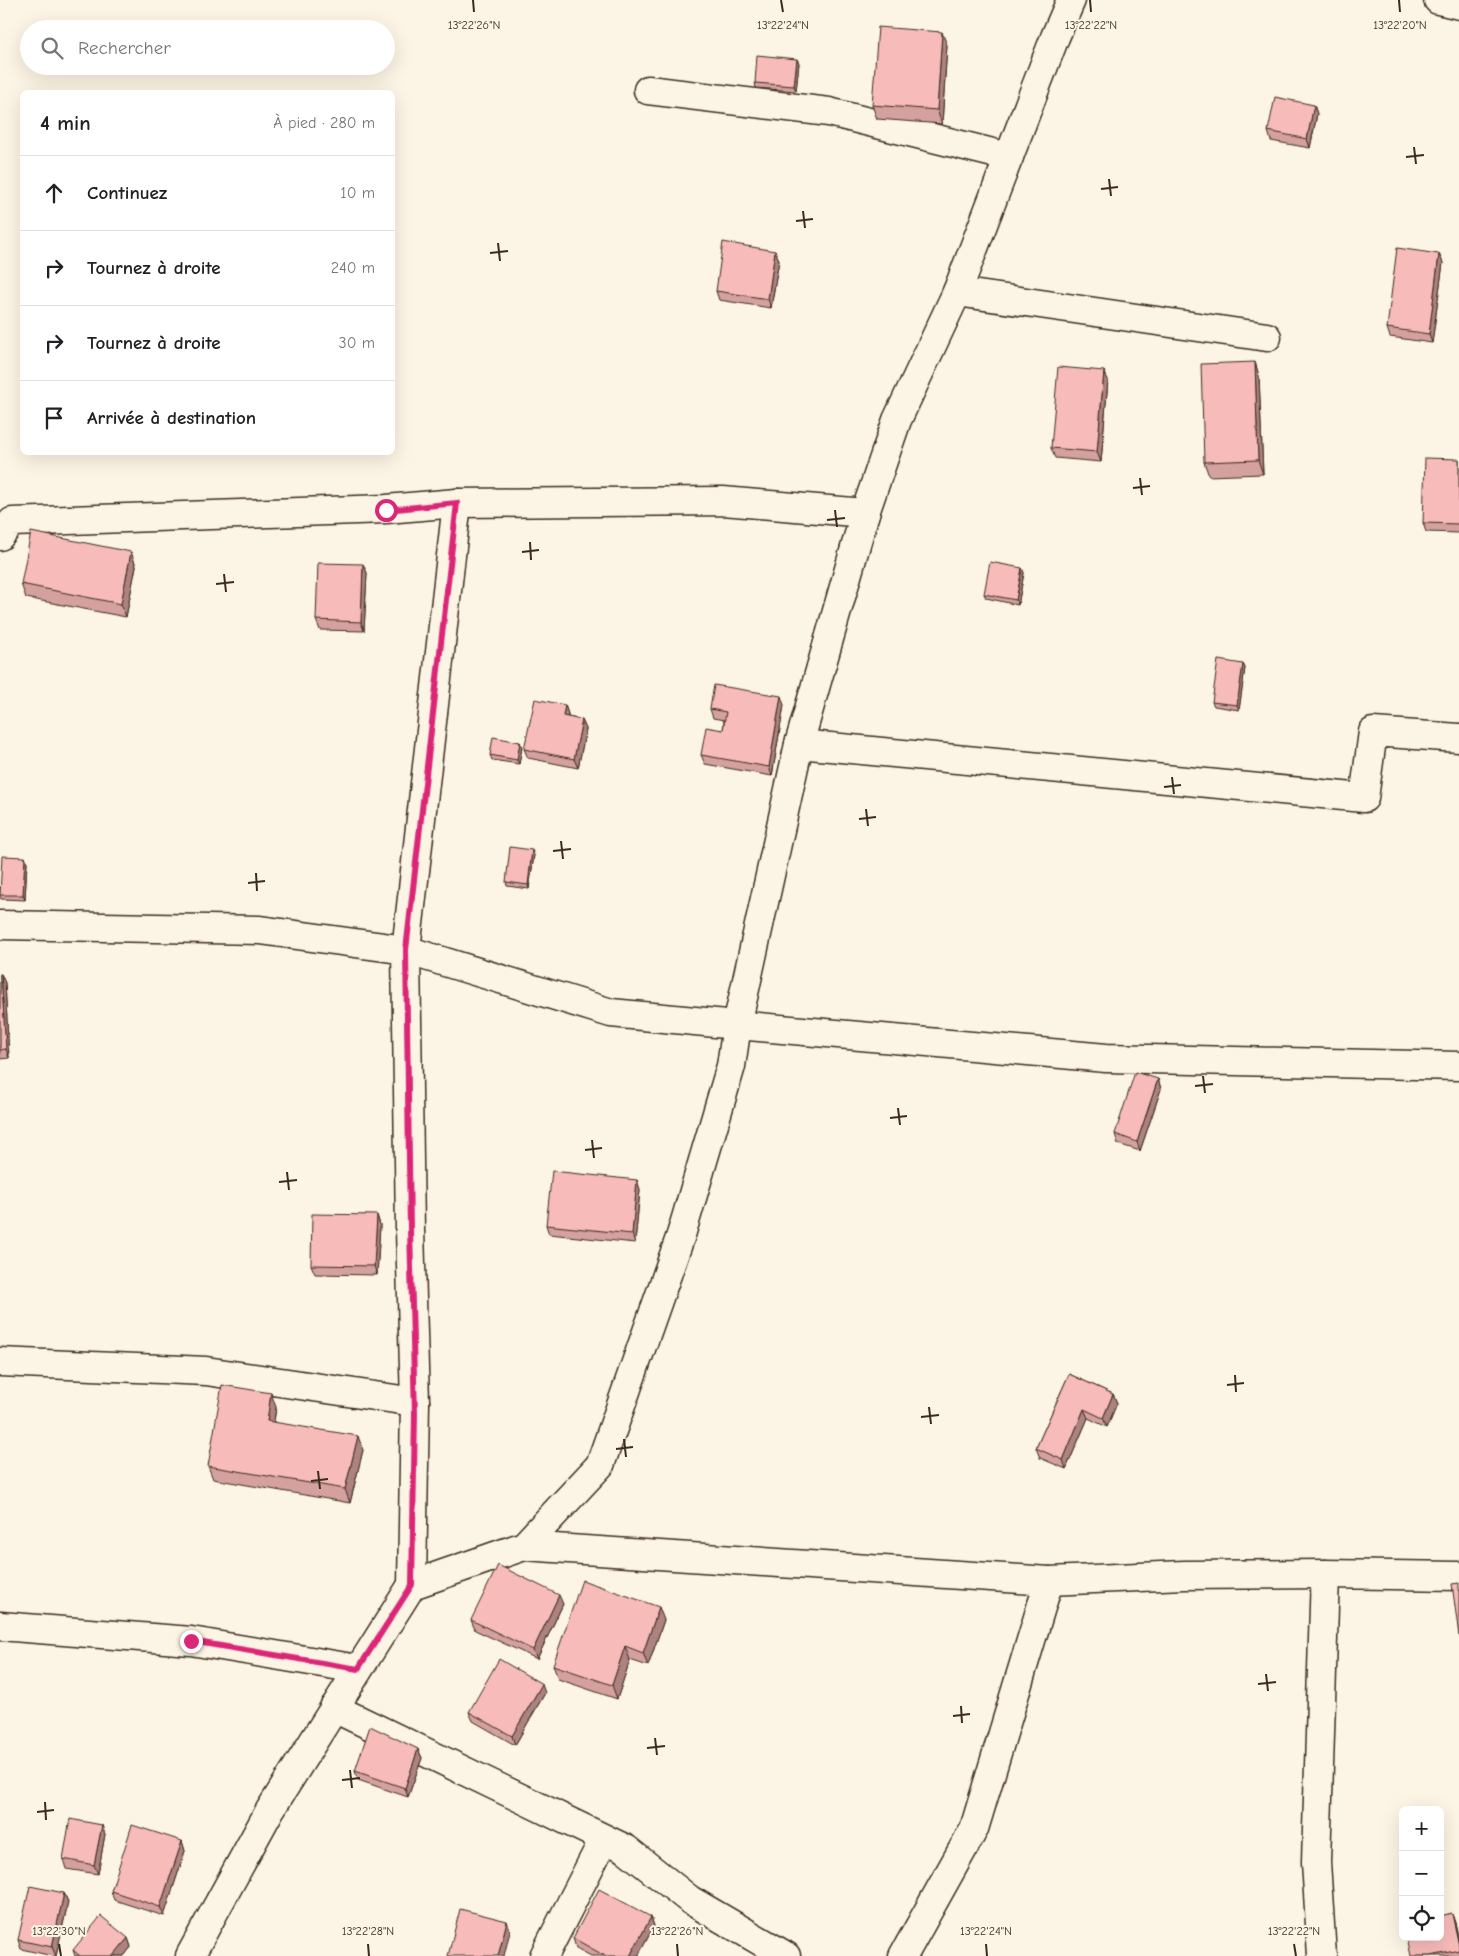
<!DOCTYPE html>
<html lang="fr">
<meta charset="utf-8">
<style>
body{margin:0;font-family:"Comic Neue",sans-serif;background:#f6f6f6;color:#202124}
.controls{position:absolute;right:15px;bottom:15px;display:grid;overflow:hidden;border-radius:8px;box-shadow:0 5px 20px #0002}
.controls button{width:45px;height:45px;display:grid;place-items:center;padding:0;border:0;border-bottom:1px solid #e0e0e0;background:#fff;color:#202124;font:25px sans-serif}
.stop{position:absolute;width:15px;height:15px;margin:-11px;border:4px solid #db2777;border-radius:50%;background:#fff}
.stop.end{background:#db2777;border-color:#fff;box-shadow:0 1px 5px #0008}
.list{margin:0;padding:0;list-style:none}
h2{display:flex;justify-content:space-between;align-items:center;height:65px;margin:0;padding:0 20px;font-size:21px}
h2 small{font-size:16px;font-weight:400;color:#757577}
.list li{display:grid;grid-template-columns:32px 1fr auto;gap:15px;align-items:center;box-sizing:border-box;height:75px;padding:0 20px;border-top:1px solid #e0e0e0}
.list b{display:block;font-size:19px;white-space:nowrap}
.list em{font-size:16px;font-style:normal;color:#757577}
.icon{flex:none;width:28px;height:28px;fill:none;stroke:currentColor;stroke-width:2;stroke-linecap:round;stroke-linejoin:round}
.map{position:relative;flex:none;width:1459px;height:1956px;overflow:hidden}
.search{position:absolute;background:#fff;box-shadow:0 5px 20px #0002;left:20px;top:20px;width:375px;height:55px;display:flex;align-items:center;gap:12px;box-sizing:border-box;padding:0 18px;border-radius:28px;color:#757577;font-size:19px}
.panel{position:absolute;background:#fff;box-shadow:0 5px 20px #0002;left:20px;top:90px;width:375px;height:365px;border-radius:8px}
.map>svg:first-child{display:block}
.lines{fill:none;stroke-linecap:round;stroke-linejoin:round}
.street-casing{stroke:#3b2a1e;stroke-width:31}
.street{stroke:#fcf5e5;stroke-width:28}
.wall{fill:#d4a19f;stroke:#3b2a1e}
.shaded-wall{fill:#ad8382;stroke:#3b2a1e}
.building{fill:#f7bbb9;stroke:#3b2a1e}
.route{stroke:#db2777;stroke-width:6}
.ticks{fill:none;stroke:#3b2a1e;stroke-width:2}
.ticks-label{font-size:12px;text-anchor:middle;fill:#3b2a1e;stroke:#fcf5e5;stroke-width:4;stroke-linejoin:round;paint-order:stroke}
</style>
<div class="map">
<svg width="1459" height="1956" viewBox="0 0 1459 1956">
<rect width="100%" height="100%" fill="#fcf5e5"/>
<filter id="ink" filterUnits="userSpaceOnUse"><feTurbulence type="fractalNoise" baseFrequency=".02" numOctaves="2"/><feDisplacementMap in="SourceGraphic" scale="10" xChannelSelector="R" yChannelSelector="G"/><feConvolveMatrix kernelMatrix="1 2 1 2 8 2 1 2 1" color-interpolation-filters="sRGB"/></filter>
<g filter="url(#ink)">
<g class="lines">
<!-- street casing -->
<g class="street-casing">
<g id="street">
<path d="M1438,0L1459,5"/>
<path d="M648,90L829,112L1009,157"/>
<path d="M957,292L1267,337"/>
<path d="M0,536L12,522L386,509L457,503L723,501L865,513"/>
<path d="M799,744L1364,798L1373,732L1459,738"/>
<path d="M0,925L260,930L406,950L611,1013L737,1025L1106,1058L1459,1066"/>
<path d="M0,1362L206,1371L415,1402"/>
<path d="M524,1546L1049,1581L1184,1575L1325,1574L1459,1576"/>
<path d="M412,1585L415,1402L410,1230L406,950L457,503"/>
<path d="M0,1626L191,1641L358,1669"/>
<path d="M334,1708L626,1849L690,1900L786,1956"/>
<path d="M190,1956L270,1810L412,1585L524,1546L600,1465L681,1235L731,1066L737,1025L799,744L865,513L897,420L957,292L1055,37L1071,0"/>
<path d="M544,1956L604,1839"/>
<path d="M903,1956L974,1829L1049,1581"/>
<path d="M1322,1956L1316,1862L1325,1574"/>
</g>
</g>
<!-- street -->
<use href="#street" class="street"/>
</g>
<!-- wall -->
<g class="wall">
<path d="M947,45L942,124L877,119L872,105Z"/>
<path d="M799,63L796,91L756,88L755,83Z"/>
<path d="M1314,105L1317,114L1310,148L1271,141L1268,131Z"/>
<path d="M775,251L779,260L771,308L719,300L716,291Z"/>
<path d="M1439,254L1443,263L1432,343L1390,337L1387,328Z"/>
<path d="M1255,362L1259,376L1263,474L1209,476L1204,462Z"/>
<path d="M1104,371L1108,380L1101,462L1055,458L1051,448Z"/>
<path d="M1459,459V533L1426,532L1423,523Z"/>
<path d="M131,552L136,566L126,617L26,598L21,584Z"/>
<path d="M363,564L367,573L364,631L320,630L316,620Z"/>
<path d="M1022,568L1024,573L1018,605L986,598L984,594Z"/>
<path d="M1243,664L1245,668L1239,710L1214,706L1212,702Z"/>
<path d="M565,705L568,714V717L582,720L586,729L578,768L528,758L524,749Z"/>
<path d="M784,705L772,776L705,764L701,755L723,730L724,720L713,718L710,709Z"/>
<path d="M520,742L522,747L519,764L492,760L490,755Z"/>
<path d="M534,855L529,889L507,886L506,882Z"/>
<path d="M27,862L25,900L1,899L0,896V887Z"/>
<path d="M0,974H1L5,983L9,1058L0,1059Z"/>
<path d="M1158,1079L1161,1089L1140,1151L1118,1144L1115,1134Z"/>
<path d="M637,1180L640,1190L635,1243L549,1234L546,1225Z"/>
<path d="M377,1215L380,1225L377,1275L315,1274L311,1265Z"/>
<path d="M1069,1374L1113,1394L1117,1403L1107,1427L1088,1418L1066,1469L1040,1458L1036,1448Z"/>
<path d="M276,1407L274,1422L363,1450L350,1503L213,1479L208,1466Z"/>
<path d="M563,1604L537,1659L475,1630L471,1620Z"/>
<path d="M664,1620L648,1666L630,1660L617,1699L558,1679L553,1665Z"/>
<path d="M545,1693L515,1745L473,1721L469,1712Z"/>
<path d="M418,1749L422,1758L408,1797L358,1780L355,1771Z"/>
<path d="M105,1834L98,1874L66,1869L63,1859Z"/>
<path d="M182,1841L185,1851L164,1916L114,1900L111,1891Z"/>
<path d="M64,1893L68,1902L56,1956H53L21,1949L18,1940Z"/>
<path d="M1452,1914L1455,1923L1459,1940V1956H1411Z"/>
<path d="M651,1917L654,1926L638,1956H591L576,1948L573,1938Z"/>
<path d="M128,1938L131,1947L124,1956H75L73,1950Z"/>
</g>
<!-- shaded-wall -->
<g class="shaded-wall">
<path d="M942,32L947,45L942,124L937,110Z"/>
<path d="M797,59L799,63L796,91L794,86Z"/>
<path d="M1314,105L1317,114L1310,148L1307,139Z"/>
<path d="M775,251L779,260L771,308L768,299Z"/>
<path d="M1439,254L1443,263L1432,343L1429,334Z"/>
<path d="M1255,362L1259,376L1263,474L1258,460Z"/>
<path d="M1104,371L1108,380L1101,462L1097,452Z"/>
<path d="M131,552L136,566L126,617L121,604Z"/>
<path d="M363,564L367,573L364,631L361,622Z"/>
<path d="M1022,568L1024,573L1018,605L1016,600Z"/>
<path d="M1243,664L1245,668L1239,710L1237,705Z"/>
<path d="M781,696L784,705L772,776L769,767Z"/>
<path d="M565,705L568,714L566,726L563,716Z"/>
<path d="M582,720L586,729L578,768L574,759Z"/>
<path d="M520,742L522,747L519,764L517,760Z"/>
<path d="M532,850L534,855L529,889L528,885Z"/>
<path d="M25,857L27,862L25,900L23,895Z"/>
<path d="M1,974L5,983L9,1058L6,1049Z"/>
<path d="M1158,1079L1161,1089L1140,1151L1137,1142Z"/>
<path d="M637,1180L640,1190L635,1243L632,1234Z"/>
<path d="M377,1215L380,1225L377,1275L374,1266Z"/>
<path d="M271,1393L276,1407L272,1435L267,1421Z"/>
<path d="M1113,1394L1117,1403L1107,1427L1103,1418Z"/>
<path d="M1084,1409L1088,1418L1066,1469L1063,1460Z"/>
<path d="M358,1436L363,1450L350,1503L345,1489Z"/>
<path d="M559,1595L563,1604L537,1659L533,1650Z"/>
<path d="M659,1607L664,1620L648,1666L643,1653Z"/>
<path d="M625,1646L630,1660L617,1699L612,1685Z"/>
<path d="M542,1684L545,1693L515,1745L512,1736Z"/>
<path d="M418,1749L422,1758L408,1797L405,1788Z"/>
<path d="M102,1825L105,1834L98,1874L94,1865Z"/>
<path d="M182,1841L185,1851L164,1916L160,1907Z"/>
<path d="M64,1893L68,1902L56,1956L52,1947Z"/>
<path d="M1452,1914L1455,1923L1459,1940V1946Z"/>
<path d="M651,1917L654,1926L638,1956H630Z"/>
<path d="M507,1921L510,1931L504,1956H498Z"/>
<path d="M128,1938L131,1947L124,1956H113Z"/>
</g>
<!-- building -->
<g class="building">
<path d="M878,27L942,32L937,110L872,105Z"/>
<path d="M757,55L797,59L794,86L755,83Z"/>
<path d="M1275,97L1314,105L1307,139L1268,131Z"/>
<path d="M723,242L775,251L768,299L716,291Z"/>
<path d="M1397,248L1439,254L1429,334L1387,328Z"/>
<path d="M1255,362L1258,460L1204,462L1201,364Z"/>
<path d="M1058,367L1104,371L1097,452L1051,448Z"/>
<path d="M1425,458L1459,459V524L1423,523Z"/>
<path d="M31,532L131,552L121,604L21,584Z"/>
<path d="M990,562L1022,568L1016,600L984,594Z"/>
<path d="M318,563L363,564L361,622L316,620Z"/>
<path d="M1218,660L1243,664L1237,705L1212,702Z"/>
<path d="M714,685L781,696L769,767L701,755L706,727L723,730L726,712L710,709Z"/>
<path d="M535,699L565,705L563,716L582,720L574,759L524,749Z"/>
<path d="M493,737L520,742L517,760L490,755Z"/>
<path d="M510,847L532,850L528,885L506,882Z"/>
<path d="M2,856L25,857L23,895H0Z"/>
<path d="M0,974H1L6,1049L0,1050Z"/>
<path d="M1135,1072L1158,1079L1137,1142L1115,1134Z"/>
<path d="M552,1171L637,1180L632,1234L546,1225Z"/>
<path d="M312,1214L377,1215L374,1266L311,1265Z"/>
<path d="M1069,1374L1113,1394L1103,1418L1084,1409L1063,1460L1036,1448Z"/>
<path d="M222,1385L271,1393L267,1421L358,1436L345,1489L208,1466Z"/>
<path d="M498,1565L559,1595L533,1650L471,1620Z"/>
<path d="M582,1580L659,1607L643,1653L625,1646L612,1685L553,1665Z"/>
<path d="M1459,1583V1636L1452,1584Z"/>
<path d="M499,1659L542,1684L512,1736L469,1712Z"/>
<path d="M370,1726L418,1749L405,1788L355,1771Z"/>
<path d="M70,1819L102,1825L94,1865L63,1859Z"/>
<path d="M132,1825L182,1841L160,1907L111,1891Z"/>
<path d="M30,1886L64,1893L52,1947L18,1940Z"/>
<path d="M599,1889L651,1917L630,1956H605L573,1938Z"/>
<path d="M460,1909L507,1921L498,1956H448Z"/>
<path d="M1452,1914L1459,1946V1950L1431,1956H1411L1407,1937H1440V1917Z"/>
<path d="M101,1916L128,1938L113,1956H80L73,1950Z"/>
</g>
</g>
<g class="lines" filter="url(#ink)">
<!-- route -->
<path class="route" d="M191,1641L358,1669L412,1585L415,1414L410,1230L406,950L457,503L386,510"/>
</g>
<!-- ticks -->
<path class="ticks" d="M473,0L474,12M781,0L783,12M1090,0L1091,12M1399,0L1400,12M1414,147L1416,164M1406,157L1424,155M1109,179L1111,196M1101,189L1118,187M803,211L805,228M796,221L813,219M498,243L500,261M490,253L508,251M1140,478L1142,495M1133,488L1150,486M835,510L837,527M827,520L845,518M530,542L531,560M522,552L539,550M224,574L226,592M216,584L234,582M1172,777L1174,794M1164,787L1181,785M866,809L868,826M859,819L876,817M561,841L563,859M553,851L571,849M256,873L257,891M248,883L265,881M1203,1076L1205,1093M1195,1086L1213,1084M898,1108L900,1125M890,1118L907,1116M592,1140L594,1158M585,1150L602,1148M287,1172L289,1190M279,1182L297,1180M1235,1375L1236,1392M1227,1385L1244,1383M929,1407L931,1424M921,1417L939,1415M624,1439L626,1457M616,1449L633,1447M318,1471L320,1489M311,1481L328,1479M1266,1674L1268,1691M1258,1684L1276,1682M961,1706L962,1723M953,1716L970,1714M655,1738L657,1755M647,1748L665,1746M350,1770L352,1788M342,1780L360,1778M45,1802L46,1820M37,1812L54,1810M59,1944L61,1956M368,1944L369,1956M677,1944L678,1956M986,1944L987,1956M1294,1944L1296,1956"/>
<g class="ticks-label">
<text x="474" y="29">13°22'26"N</text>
<text x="783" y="29">13°22'24"N</text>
<text x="1091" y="29">13°22'22"N</text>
<text x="1400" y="29">13°22'20"N</text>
<text x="59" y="1935">13°22'30"N</text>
<text x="368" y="1935">13°22'28"N</text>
<text x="677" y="1935">13°22'26"N</text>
<text x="986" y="1935">13°22'24"N</text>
<text x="1294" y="1935">13°22'22"N</text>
</g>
</svg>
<div class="controls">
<button>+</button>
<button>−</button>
<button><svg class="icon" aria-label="locate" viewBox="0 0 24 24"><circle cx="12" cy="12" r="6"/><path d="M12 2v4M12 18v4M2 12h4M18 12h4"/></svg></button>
</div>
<div class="stop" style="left:386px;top:510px"></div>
<div class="stop end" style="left:191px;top:1641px"></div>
<div class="search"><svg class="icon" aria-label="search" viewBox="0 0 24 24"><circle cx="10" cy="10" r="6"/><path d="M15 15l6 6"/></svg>Rechercher</div>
<section class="panel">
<h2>4 min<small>À pied · 280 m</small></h2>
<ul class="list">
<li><svg class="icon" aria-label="ahead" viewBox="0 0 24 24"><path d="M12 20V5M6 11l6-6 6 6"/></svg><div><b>Continuez</b></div><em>10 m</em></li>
<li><svg class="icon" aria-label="right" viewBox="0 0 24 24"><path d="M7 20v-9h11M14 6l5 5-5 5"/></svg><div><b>Tournez à droite</b></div><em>240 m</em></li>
<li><svg class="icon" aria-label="right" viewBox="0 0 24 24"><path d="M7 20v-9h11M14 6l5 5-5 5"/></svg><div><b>Tournez à droite</b></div><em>30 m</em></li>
<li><svg class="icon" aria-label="arrive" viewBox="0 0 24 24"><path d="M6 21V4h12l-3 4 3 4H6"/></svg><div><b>Arrivée à destination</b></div></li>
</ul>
</section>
</div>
